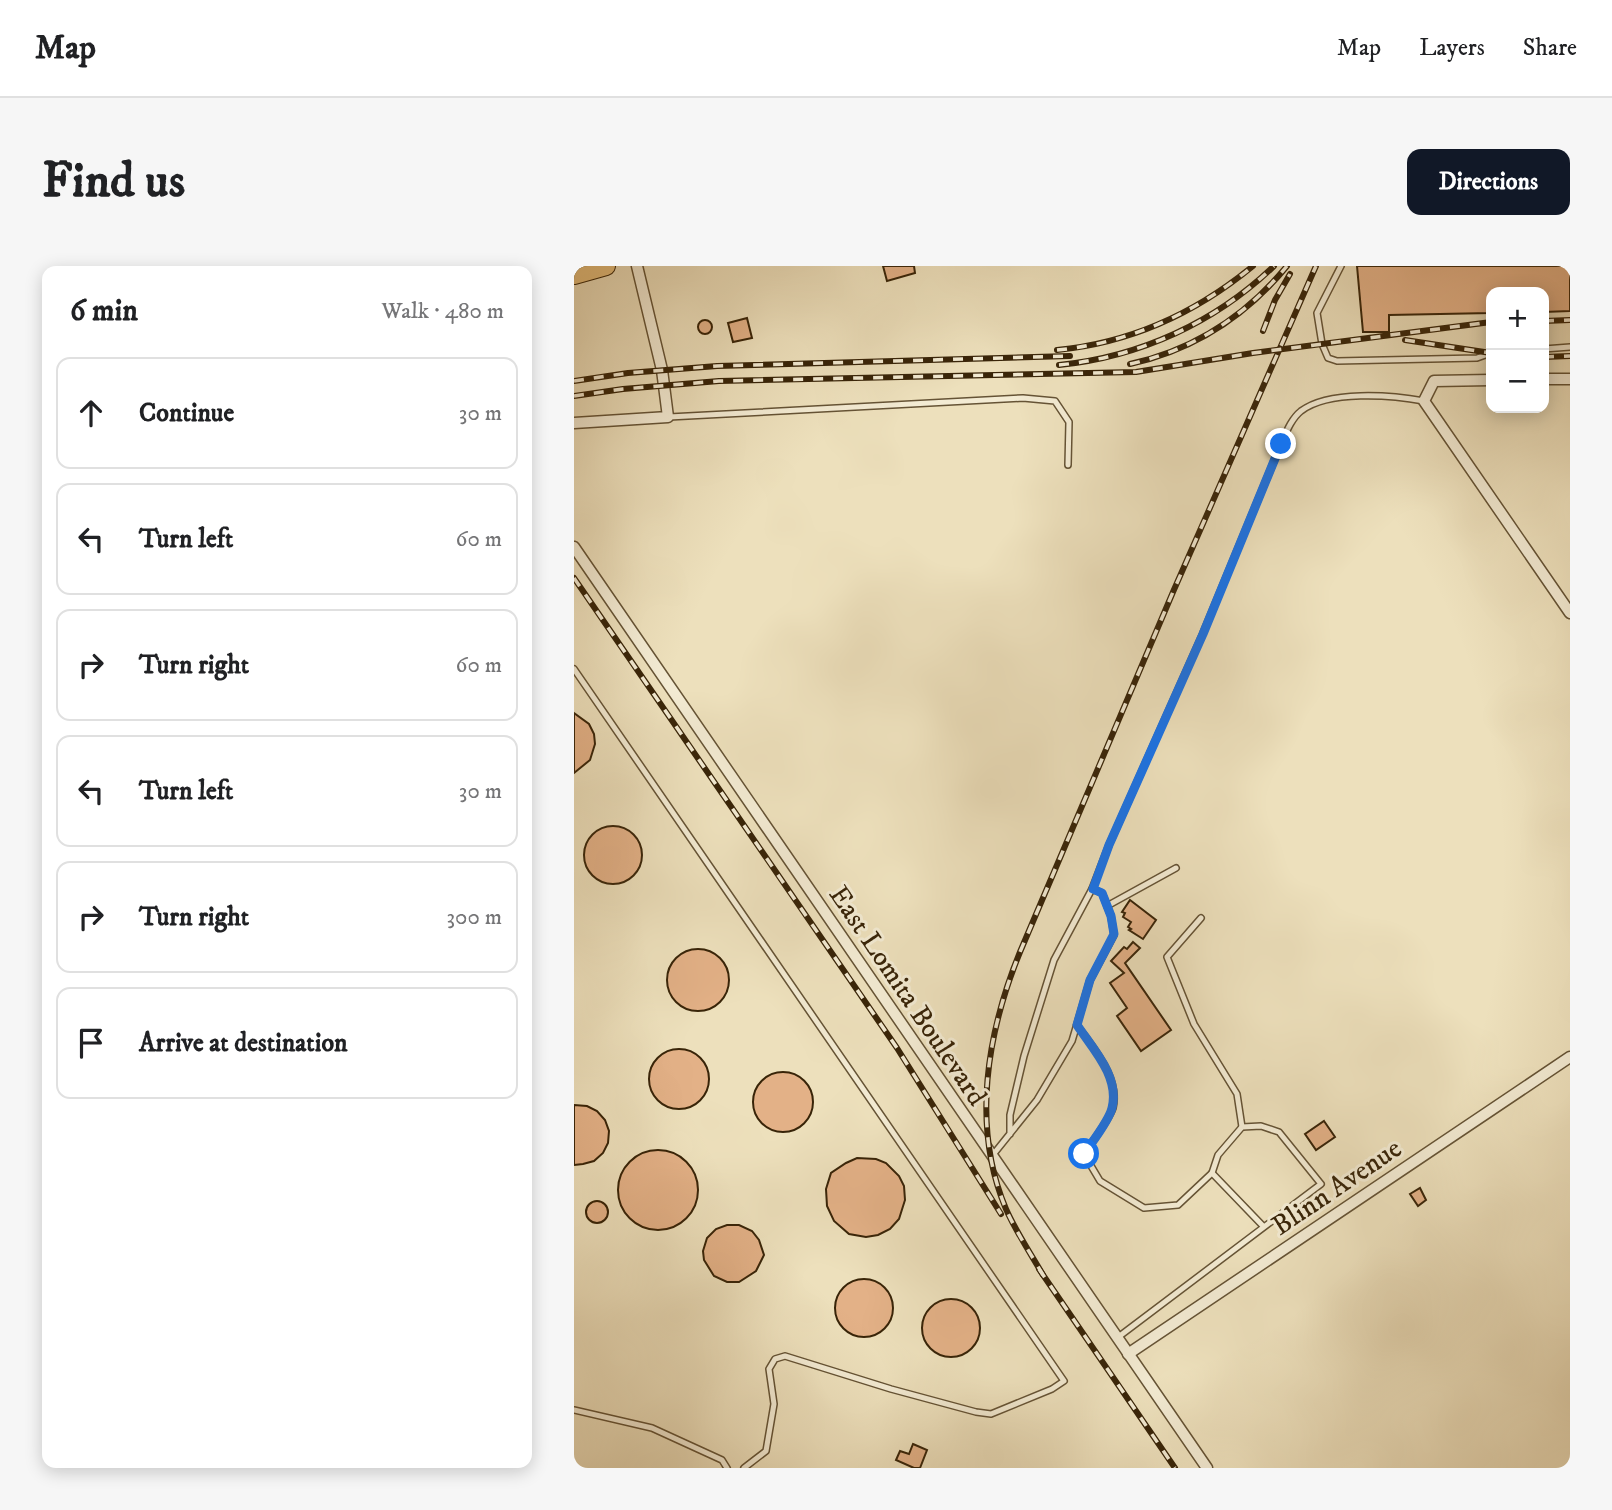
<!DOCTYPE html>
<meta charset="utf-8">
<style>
body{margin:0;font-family:"IM FELL DW Pica",serif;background:#f6f6f6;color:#202124}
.controls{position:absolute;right:21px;top:21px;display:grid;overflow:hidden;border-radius:14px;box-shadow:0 4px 18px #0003}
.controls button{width:63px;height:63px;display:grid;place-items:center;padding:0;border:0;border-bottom:2px solid #e0e0e0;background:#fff;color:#202124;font:35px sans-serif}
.stop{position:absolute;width:21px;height:21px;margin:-16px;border:5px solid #1a73e8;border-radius:50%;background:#fff}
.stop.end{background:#1a73e8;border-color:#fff;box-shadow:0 2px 7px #0008}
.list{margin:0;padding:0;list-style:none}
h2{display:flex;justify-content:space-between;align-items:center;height:91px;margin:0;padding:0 28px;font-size:30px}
h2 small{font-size:23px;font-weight:400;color:#757577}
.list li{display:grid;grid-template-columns:46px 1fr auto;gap:21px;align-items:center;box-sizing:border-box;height:112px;margin:0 14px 14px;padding:0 14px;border:2px solid #e0e0e0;border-radius:14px}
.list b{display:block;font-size:26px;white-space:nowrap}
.list em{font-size:23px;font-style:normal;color:#757577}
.icon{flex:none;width:38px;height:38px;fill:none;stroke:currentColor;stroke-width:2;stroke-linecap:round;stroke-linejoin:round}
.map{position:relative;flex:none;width:996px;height:1202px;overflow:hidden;border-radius:14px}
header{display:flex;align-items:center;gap:42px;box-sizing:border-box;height:98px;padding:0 35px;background:#fff;border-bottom:2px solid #e0e0e0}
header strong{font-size:33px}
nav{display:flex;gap:38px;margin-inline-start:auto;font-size:24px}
.intro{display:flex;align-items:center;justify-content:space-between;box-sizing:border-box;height:168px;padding:0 42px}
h1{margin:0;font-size:49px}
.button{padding:18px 32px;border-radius:14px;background:#111827;color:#fff;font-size:24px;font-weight:700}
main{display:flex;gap:42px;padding:0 42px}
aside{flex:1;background:#fff;border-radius:14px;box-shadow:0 4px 18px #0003}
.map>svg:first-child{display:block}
.building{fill:#e3b187;stroke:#382408;stroke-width:2}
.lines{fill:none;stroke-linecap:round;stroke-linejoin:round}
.lane-casing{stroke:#655335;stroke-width:8}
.street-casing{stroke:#655335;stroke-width:13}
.primary-casing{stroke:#382408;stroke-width:20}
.lane{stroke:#f3ebd3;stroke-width:5}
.street{stroke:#f3ebd3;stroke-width:10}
.primary{stroke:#e6c07e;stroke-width:18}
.rail-casing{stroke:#382408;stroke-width:6}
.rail{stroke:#f3ebd3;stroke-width:3.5;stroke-dasharray:10;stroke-linecap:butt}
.route{stroke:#1a73e8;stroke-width:9}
.labels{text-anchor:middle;stroke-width:6;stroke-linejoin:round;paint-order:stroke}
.street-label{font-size:28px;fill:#382408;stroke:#f3ebd3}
</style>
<header>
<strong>Map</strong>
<nav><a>Map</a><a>Layers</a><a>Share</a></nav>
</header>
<div class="intro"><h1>Find us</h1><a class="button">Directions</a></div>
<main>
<aside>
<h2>6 min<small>Walk · 480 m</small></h2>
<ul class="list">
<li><svg class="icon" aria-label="ahead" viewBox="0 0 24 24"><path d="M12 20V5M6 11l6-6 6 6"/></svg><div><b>Continue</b></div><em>30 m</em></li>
<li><svg class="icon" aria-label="left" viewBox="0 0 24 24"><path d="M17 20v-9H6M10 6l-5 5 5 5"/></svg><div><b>Turn left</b></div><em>60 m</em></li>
<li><svg class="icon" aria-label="right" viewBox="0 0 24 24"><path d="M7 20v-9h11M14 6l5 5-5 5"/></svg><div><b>Turn right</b></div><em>60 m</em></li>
<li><svg class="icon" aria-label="left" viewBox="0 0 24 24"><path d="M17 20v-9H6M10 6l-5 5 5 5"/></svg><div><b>Turn left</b></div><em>30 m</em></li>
<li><svg class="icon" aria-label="right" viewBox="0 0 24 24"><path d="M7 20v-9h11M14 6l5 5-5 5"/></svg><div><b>Turn right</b></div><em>300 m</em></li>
<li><svg class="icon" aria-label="arrive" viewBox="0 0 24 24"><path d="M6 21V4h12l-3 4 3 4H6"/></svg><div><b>Arrive at destination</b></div></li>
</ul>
</aside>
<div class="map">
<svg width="996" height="1202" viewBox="0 0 996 1202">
<rect width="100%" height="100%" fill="#ede0bc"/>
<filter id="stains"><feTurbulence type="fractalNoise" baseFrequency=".00286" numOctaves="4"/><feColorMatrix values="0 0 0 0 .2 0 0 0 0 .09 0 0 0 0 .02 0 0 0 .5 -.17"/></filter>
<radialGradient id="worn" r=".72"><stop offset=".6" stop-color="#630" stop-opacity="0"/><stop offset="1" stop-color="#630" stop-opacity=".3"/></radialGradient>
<!-- building -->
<g class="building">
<path d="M309,0H340L341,7L313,15Z"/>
<path d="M783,0H996V45L970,46V26H917V47L815,49V66H789Z"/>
<path d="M173,52L178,72L159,76L154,57Z"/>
<circle cx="131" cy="61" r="7"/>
<path d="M0,447L15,458L20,468L21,478L16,494L0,507Z"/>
<circle cx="39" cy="589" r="29"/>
<path d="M556,634L582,654L569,673L555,664L557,663L554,661L557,656L549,651L551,647L548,646Z"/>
<path d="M559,676L566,682L551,697L597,764L567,785L543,750L553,742L536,717L550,707L537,695L550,681L553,683Z"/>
<circle cx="124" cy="714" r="31"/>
<circle cx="105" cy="813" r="30"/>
<circle cx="209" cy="836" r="30"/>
<path d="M0,839L13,840L23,845L31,854L35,865L34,877L29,887L20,895L9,898L0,899Z"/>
<path d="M750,855L761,871L742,884L731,868Z"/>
<circle cx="84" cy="924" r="40"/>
<path d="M283,892L302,893L312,897L325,910L330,920L331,934L325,953L316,963L304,969L292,971L275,968L260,955L253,940L252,923L257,907L272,897Z"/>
<path d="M846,922L852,934L844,940L836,928Z"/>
<circle cx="23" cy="946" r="11"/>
<path d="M153,959H165L178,965L185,974L190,989L182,1005L165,1016H153L140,1010L130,994L129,985L133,972L142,963Z"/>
<circle cx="290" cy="1042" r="29"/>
<circle cx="377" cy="1062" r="29"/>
<path d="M339,1178L353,1184L346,1202H340L322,1194L326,1185L335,1188Z"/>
</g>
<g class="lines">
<!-- lane casing -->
<g class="lane-casing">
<g id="lane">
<path d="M767,0L743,47L748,78L754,92L763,95L903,92L917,87"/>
<path d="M970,83L996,81"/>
<path d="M95,151L449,132L481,135L495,156L494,199"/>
<path d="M0,403L490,1115L478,1123L417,1148L402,1146L317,1123L211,1090L201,1093L195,1103L200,1138L192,1185L170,1202"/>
<path d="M518,623L535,579L629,367L707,178C712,167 717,153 727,145C755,124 817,129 850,135"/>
<path d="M533,640L602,602"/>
<path d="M627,652L593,691L620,758L663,828L668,861"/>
<path d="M503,759C519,782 546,811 539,842C535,854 518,876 510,888L526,915L570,942L604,939L638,907L689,960"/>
<path d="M418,890L463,834L498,775L516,714L540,669L537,650L528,627L518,623L480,694L450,790L436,849V868"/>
<path d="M543,1072L747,918L705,866L687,860L668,861L644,889L638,907"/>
<path d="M0,1144L78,1162L148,1194L153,1202"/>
</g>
</g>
<!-- street casing -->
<g class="street-casing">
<g id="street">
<path d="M970,113H996"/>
<path d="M917,114L860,115L850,135L996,347"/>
<path d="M0,157L94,151L88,104L63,0"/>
<path d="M0,281L633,1202"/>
<path d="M554,1088L996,791"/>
</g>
</g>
<!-- primary casing -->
<g class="primary-casing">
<path id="primary" d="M0,9L32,0"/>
</g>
<!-- lane -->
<use href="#lane" class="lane"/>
<!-- street -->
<use href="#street" class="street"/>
<!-- primary -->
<use href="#primary" class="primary"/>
<!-- rail casing -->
<g class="rail-casing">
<g id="rail">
<path d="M970,55L996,54"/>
<path d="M689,65L701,34L716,8"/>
<path d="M831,74L917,87"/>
<path d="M483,84C556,77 622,47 679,0"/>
<path d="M970,91L996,90"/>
<path d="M556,98C619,84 672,50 713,0"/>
<path d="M485,99C566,91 642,56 700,0"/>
<path d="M0,115L54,107L143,100L496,90"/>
<path d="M0,130L49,123L145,115L562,106L679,87L917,56"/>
<path d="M0,312L323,782L427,948"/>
<path d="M465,1003L601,1202"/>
<path d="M469,1009C457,988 442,966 432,943C397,860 413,767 446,686L599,326L742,0"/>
</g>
</g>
<!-- rail -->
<use href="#rail" class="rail"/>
</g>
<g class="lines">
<!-- route -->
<path class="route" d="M510,888C518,876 535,855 538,842C546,811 519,783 503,759L516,714L540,668L537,650L528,627L519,623L535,579L629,368L707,178"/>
</g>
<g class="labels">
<!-- street labels -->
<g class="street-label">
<text transform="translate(335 729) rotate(56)" y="10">East Lomita Boulevard</text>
<text transform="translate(762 920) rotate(-34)" y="10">Blinn Avenue</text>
</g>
</g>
<rect width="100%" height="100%" filter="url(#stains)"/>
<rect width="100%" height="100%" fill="url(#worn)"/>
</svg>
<div class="controls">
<button>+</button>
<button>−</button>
</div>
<div class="stop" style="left:510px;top:888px"></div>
<div class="stop end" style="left:707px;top:178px"></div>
</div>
</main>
